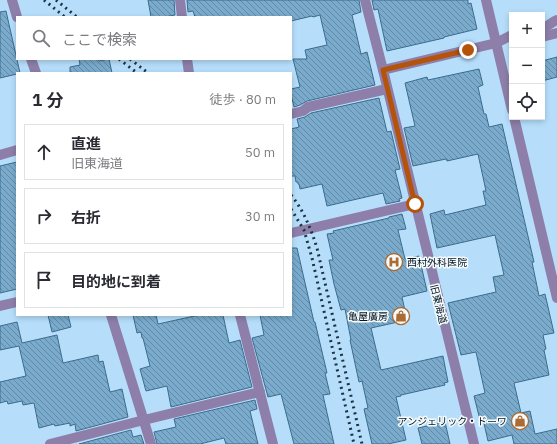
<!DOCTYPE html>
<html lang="ja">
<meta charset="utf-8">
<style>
body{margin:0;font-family:"IBM Plex Sans","Noto Sans JP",sans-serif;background:#f2f2f3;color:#2b2b33}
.controls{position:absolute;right:12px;top:12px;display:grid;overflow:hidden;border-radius:0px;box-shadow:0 2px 6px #0003}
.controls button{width:36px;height:36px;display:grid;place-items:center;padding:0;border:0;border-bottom:1px solid #e1e1e2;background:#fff;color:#2b2b33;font:20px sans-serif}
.stop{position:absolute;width:12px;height:12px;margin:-9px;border:3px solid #b45309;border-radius:50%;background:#fff}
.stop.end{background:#b45309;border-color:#fff;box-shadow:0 1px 4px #0008}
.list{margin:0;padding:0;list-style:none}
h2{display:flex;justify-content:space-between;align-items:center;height:52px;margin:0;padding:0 16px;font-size:17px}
h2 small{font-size:13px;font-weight:400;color:#7c7c81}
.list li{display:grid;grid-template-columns:26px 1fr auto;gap:12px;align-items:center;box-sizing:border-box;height:56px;margin:0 8px 8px;padding:0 8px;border:1px solid #e1e1e2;border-radius:0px}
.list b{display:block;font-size:15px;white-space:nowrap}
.list p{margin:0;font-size:13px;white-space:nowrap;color:#7c7c81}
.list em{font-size:13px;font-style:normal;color:#7c7c81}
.icon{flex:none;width:22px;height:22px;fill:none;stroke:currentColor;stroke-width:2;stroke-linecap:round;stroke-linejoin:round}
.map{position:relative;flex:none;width:557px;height:444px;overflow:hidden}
.search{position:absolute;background:#fff;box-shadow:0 2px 6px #0003;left:16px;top:16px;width:276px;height:44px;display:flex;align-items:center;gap:10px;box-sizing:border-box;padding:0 14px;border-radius:0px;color:#7c7c81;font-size:15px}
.panel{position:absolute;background:#fff;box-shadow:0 2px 6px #0003;left:16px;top:72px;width:276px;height:244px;border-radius:0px}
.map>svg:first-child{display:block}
.building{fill:url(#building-back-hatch);stroke:#3c6c8c}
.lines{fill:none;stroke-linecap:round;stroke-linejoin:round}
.minor{stroke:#8d7fa9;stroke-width:10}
.rail{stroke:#1d3442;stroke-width:3;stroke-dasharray:2 4;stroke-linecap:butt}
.route{stroke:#b45309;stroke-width:5}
.labels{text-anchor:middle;stroke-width:3;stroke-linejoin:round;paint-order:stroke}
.poi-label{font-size:10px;fill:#031622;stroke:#f5fafd;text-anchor:end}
.street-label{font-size:10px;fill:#031622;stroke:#f5fafd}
</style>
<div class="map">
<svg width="557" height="444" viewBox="0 0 557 444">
<defs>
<pattern id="building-back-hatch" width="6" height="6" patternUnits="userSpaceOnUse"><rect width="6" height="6" fill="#7aabcd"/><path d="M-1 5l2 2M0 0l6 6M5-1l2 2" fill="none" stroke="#628aa6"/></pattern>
</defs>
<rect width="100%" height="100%" fill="#b6defb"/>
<!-- building -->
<g class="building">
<path d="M148,0H174L175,15L164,17H151Z"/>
<path d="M187,0H359L361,12L352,15L361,54L367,52L375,85L307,101L300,105L294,107L291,94V89L300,87L293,59H307L305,50L327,45L320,15L313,17L312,16L291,21V17H195L193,11L188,12Z"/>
<path d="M372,0H468V4L471,3L477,29L444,37V38L387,51L378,9L374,10Z"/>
<path d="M6,11L20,73H17V74L0,78V12Z"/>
<path d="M557,57V77L542,81V61Z"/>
<path d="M79,59H98L99,61L109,59L112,73H70V67L80,65Z"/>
<path d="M479,69L483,85L478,87L484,114H486L489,127L502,124L534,262H532L539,296L545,294L554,333L543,335L546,349L544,350L549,375L514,383L521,413L530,411L535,434L557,429V444H514L512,435L488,441L483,419L480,420L474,396L485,393L476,352L461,355L448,303L496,292L493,277L504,275L495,235L437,248L430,214L444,210L445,215L486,205L483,191H486L478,154L447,161L446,159L413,166L404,128L415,126L405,83L427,77L428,80Z"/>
<path d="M379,98L387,132L391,131L400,169L395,170L402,198L399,199L400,201L386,204L383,193L327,206L322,184L300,189L299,184H298V182H296L295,176H291V129L299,127L297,119L305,117L311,113Z"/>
<path d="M17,162V289L0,293V166Z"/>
<path d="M402,214L406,229L398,230L405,259L419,256L427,291L402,297L407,320L371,328L381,370L443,356L448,382L444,383L445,385L401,395V396L396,397L406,440L388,444H372L364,409L368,408L362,381L359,382L350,340H351L345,309L341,310L334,284L329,260H333L327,234L334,233L333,231L389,218V217Z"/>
<path d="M291,248H297L314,322H315L327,373H325L330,394L323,395L334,444H294L281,394L268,397L252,338L264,335L260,315H291Z"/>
<path d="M48,315H68L71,327L52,332Z"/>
<path d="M133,315H156L158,324L199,315H223L229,343L240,340L252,387L171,407L167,386L146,391L140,369L150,366L143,338H142L141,332L137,333Z"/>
<path d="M17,322L22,343L57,335L63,363L98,355L99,362L103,361L110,392L122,389L128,417L76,431L75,424L70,426V423L55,426L54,424L39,428L34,403L23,405L22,401L8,404L7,401L0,403V382L26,376L19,346L0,350V326Z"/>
<path d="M255,400L257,409L250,411L258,444H226L224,438L200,444H157L154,432L176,427L174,419Z"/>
<path d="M445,422L450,444H422L418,428Z"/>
<path d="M131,430L133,437L141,435L144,444H79Z"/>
</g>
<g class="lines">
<!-- minor -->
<g class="minor">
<path d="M12,0L17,17"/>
<path d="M180,0L182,17"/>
<path d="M365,0L383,70L474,444"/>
<path d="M486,0L512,110"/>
<path d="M542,28C548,27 551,22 557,20"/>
<path d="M542,37L557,33"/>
<path d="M31,59L36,73"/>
<path d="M187,59L189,73"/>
<path d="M383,70L496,43L512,35"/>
<path d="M291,114L303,111L308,107L387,89"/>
<path d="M514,117L557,298"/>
<path d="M0,155L17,150"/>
<path d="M291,233L415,204"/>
<path d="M0,306L17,302"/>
<path d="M111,315L151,444"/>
<path d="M240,315L273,444"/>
<path d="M50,444L144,420L260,392"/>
</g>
<!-- rail -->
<g class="rail">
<path d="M44,0L65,17"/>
<path d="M56,0L77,17"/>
<path d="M119,59L137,73"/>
<path d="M130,59L148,73"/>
<path d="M291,195C304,211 311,229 317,248L362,444"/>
<path d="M291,209L304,230L312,258L354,444"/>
</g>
</g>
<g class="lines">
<!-- route -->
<path class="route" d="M415,204L383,70L468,50"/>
</g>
<!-- icons -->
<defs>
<g id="hospital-ring" transform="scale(0.9)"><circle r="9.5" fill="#f5fafd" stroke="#ab6b33" stroke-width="1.5"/><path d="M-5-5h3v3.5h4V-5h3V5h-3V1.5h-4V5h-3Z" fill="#ab6b33"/></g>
<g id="shop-ring" transform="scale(0.9)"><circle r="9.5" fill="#f5fafd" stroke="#ab6b33" stroke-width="1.5"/><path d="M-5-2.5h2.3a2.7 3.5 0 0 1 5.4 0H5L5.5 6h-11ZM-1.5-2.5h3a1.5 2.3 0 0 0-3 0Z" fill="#ab6b33"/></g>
</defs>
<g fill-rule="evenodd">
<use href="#hospital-ring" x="394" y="262"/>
<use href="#shop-ring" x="401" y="316"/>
<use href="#shop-ring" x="520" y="421"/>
</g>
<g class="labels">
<!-- poi labels -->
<g class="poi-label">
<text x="407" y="266" text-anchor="start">西村外科医院</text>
<text x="388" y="320">亀屋廣房</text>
<text x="507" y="425">アンジェリック・ドーワ</text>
</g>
<!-- street labels -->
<g class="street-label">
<text transform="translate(439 304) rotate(76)" y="4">旧東海道</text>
</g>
</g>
</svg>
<div class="controls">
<button>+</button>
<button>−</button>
<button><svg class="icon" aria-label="locate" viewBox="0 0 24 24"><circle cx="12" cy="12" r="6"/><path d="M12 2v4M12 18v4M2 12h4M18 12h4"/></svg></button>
</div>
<div class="stop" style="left:415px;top:204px"></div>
<div class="stop end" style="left:468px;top:50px"></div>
<div class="search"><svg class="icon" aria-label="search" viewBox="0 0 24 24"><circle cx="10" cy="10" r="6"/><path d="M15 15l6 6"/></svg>ここで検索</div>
<section class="panel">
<h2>1 分<small>徒歩 · 80 m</small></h2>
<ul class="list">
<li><svg class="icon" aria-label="ahead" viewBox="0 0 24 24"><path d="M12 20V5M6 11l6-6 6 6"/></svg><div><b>直進</b><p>旧東海道</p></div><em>50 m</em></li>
<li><svg class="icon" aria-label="right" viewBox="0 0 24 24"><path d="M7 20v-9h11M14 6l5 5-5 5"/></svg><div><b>右折</b></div><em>30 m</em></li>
<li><svg class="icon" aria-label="arrive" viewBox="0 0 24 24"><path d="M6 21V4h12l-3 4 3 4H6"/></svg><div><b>目的地に到着</b></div></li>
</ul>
</section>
</div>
